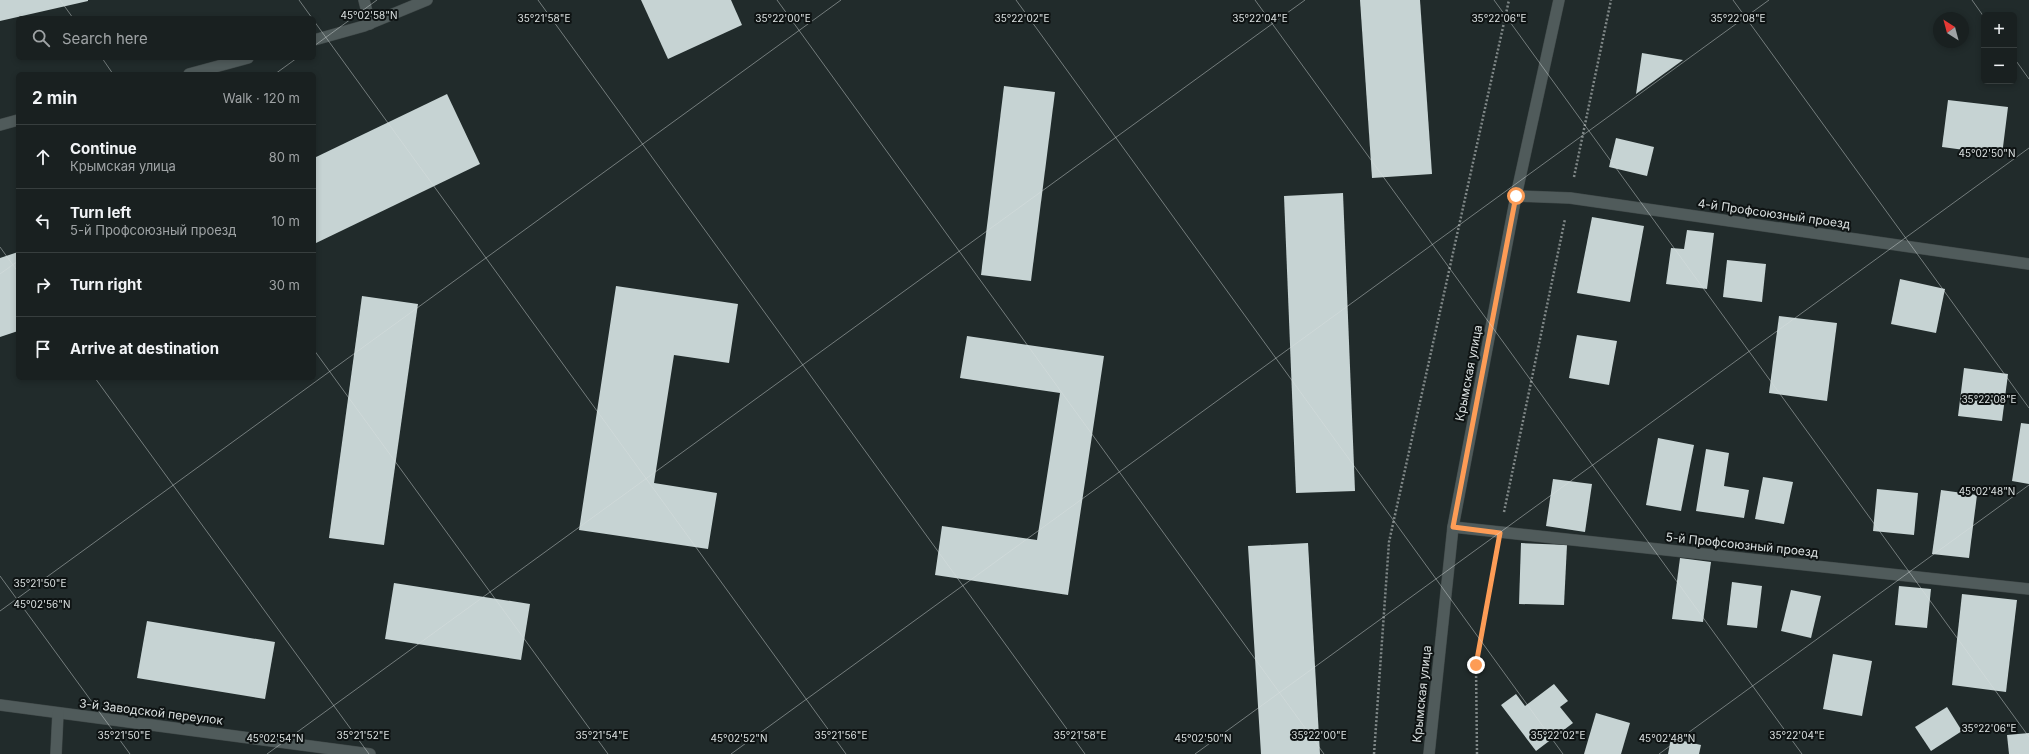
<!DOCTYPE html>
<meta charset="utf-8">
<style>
body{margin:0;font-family:Inter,sans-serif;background:#222829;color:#f1f3f6}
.controls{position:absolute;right:12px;top:12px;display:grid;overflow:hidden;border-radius:6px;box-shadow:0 2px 6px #0003}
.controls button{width:36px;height:36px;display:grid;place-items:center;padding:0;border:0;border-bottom:1px solid #373e3e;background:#192020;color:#f1f3f6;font:20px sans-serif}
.compass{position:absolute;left:1933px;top:12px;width:36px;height:36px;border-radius:50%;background:#192020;box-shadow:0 2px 6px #0003;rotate:324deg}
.stop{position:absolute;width:12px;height:12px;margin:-9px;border:3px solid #fd9c56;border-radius:50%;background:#fff}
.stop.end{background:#fd9c56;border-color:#fff;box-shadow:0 1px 4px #0008}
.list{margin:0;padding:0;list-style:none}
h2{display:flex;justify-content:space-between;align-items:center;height:52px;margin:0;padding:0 16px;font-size:17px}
h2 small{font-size:13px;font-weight:400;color:#9fa3a5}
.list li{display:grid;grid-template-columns:26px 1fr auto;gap:12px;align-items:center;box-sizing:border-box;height:64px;padding:0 16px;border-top:1px solid #373e3e}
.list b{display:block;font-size:15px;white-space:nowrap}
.list p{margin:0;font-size:13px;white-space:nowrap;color:#9fa3a5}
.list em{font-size:13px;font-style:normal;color:#9fa3a5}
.icon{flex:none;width:22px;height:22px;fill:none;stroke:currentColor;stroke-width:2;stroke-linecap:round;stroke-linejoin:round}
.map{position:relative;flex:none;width:2029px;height:754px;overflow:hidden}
.search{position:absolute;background:#192020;box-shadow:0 2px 6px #0003;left:16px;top:16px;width:300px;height:44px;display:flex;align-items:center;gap:10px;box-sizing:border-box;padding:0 14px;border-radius:6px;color:#9fa3a5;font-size:15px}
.panel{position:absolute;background:#192020;box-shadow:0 2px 6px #0003;left:16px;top:72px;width:300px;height:308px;border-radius:6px}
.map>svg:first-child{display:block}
.building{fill:#c6d3d3}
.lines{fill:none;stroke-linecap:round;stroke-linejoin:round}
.service-casing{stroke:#404949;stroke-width:12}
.minor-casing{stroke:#404949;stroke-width:12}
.secondary-casing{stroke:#404949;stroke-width:12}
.path{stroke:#808888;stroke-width:2.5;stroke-dasharray:2 2;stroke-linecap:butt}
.service{stroke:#505b5b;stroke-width:11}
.minor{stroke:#505b5b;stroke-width:11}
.secondary{stroke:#505b5b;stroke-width:11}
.route{stroke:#fd9c56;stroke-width:5}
.ticks{fill:none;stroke:#dae0e0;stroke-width:1;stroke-opacity:0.45}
.labels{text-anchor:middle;stroke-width:4;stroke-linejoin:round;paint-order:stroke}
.street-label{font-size:12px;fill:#dae0e0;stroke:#0e1313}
.ticks-label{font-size:10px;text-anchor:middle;fill:#dae0e0;stroke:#0e1313;stroke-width:4;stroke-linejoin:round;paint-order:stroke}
</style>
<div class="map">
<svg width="2029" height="754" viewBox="0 0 2029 754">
<rect width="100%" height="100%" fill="#212b2b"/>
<!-- building -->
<g class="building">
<path d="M0,0H88V1L0,21Z"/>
<path d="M641,0H731L742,25L668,59Z"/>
<path d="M1360,0H1420L1432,174L1372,178Z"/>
<path d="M1642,53L1683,60L1636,94Z"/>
<path d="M1004,86L1055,92L1031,281L981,275Z"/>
<path d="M447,94L480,164L314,244V158Z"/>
<path d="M1948,100L2008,107L2002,155L1942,147Z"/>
<path d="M1616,138L1654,147L1647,176L1609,167Z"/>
<path d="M1343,193L1355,491L1296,493L1284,196Z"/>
<path d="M1592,217L1644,226L1630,302L1577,293Z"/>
<path d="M1687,230L1714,233L1707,289L1666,284L1671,248L1684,249Z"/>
<path d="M18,252V331L0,337V258Z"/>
<path d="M1727,260L1766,264L1762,302L1723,297Z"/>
<path d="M1900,279L1945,289L1936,333L1891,324Z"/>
<path d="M616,286L738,304L729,363L674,355L654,483L717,493L708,549L579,530Z"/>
<path d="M362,296L418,304L384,545L329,538Z"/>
<path d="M1779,316L1837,323L1827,401L1769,393Z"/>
<path d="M1577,335L1617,341L1609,385L1569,378Z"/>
<path d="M967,336L1104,356L1068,595L935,575L942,526L1037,540L1060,393L960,378Z"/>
<path d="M1964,368L2008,374L2002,421L1958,416Z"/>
<path d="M2021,423L2029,424V484L2012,481Z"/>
<path d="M1658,438L1694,445L1681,511L1646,505Z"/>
<path d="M1706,449L1729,453L1724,486L1749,490L1744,518L1696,511Z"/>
<path d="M1763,477L1793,482L1784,524L1755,519Z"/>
<path d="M1553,479L1592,484L1585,532L1546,526Z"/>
<path d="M1877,489L1918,493L1914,535L1873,531Z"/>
<path d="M1941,490L1977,495L1969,558L1932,554Z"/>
<path d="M1308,543L1320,754H1261L1248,546Z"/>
<path d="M1521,543L1567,545L1564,605L1519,604Z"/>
<path d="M1680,558L1711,562L1703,622L1672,619Z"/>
<path d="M1732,582L1762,586L1757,628L1727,625Z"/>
<path d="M394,583L530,604L521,660L385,639Z"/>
<path d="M1899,586L1931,589L1927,628L1895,625Z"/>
<path d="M1791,590L1821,596L1811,638L1781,631Z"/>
<path d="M1962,594L2017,600L2006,692L1952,685Z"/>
<path d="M147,621L275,642L265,699L137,678Z"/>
<path d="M1833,654L1872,661L1862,716L1823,709Z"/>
<path d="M1554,684L1568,701L1560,707L1573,723L1536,751L1501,705L1516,694L1525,706Z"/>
<path d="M1947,707L1962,731L1931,751L1915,727Z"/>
<path d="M1596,713L1630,723L1621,754H1584Z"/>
<path d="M2029,733V754H2009L2007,735Z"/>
<path d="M1671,738L1701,745L1699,754H1668Z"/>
</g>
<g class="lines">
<!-- service casing -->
<g class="service-casing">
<g id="service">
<path d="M364,0L370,24"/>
<path d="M0,705L370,754"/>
</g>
</g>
<!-- minor casing -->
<g class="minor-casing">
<g id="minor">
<path d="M314,40L364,26L427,0"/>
<path d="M189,74L248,58"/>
<path d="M0,125L18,120"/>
<path d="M1516,196L1570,198L2029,264"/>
<path d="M1453,527L2029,589"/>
<path d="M56,754L58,713"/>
</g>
</g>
<!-- secondary casing -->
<g class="secondary-casing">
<path id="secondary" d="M1429,754L1453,527L1516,196L1559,0"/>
</g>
<!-- path -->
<g class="path">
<path d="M1574,177L1611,0"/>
<path d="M1504,512L1565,219"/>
<path d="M1374,754L1389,542L1509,0"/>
<path d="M1477,754L1476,665L1497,552"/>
</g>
<!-- service -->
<use href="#service" class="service"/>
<!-- minor -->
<use href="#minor" class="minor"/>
<!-- secondary -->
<use href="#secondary" class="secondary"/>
</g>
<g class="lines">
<!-- route -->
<path class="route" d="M1476,665L1500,533L1453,527L1516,196"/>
</g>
<!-- ticks -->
<path class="ticks" d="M60,0L73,18M299,0L312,18M538,0L1085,754M777,0L1324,754M1016,0L1563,754M1255,0L1802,754M1494,0L2029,737M1733,0L2029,408M1972,0L1984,17M314,21L846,754M314,46L377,0M102,58L113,74M2014,58L2029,79M275,74L297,58M0,247L18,272M0,274L18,261M314,350L608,754M95,378L369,754M0,576L130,754M0,611L841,0M267,754L1305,0M731,754L1769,0M1195,754L2029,148M1659,754L2029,485"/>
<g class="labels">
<!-- street labels -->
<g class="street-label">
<text transform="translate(1774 214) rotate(8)" y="4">4-й Профсоюзный проезд</text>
<text transform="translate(1469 373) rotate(-79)" y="4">Крымская улица</text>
<text transform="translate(1742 545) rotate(6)" y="4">5-й Профсоюзный проезд</text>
<text transform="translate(1422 694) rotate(-84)" y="4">Крымская улица</text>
<text transform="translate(151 712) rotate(7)" y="4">3-й Заводской переулок</text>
</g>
</g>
<g class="ticks-label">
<text x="369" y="19">45°02'58"N</text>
<text x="544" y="22">35°21'58"E</text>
<text x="783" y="22">35°22'00"E</text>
<text x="1022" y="22">35°22'02"E</text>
<text x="1260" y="22">35°22'04"E</text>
<text x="1499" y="22">35°22'06"E</text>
<text x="1738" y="22">35°22'08"E</text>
<text x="1987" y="157">45°02'50"N</text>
<text x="1989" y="403">35°22'08"E</text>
<text x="1987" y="495">45°02'48"N</text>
<text x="40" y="587">35°21'50"E</text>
<text x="42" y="608">45°02'56"N</text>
<text x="1989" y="732">35°22'06"E</text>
<text x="124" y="739">35°21'50"E</text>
<text x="363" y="739">35°21'52"E</text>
<text x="602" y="739">35°21'54"E</text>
<text x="841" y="739">35°21'56"E</text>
<text x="1080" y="739">35°21'58"E</text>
<text x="1319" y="739">35°22'00"E</text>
<text x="1558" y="739">35°22'02"E</text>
<text x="1797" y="739">35°22'04"E</text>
<text x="275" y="742">45°02'54"N</text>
<text x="739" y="742">45°02'52"N</text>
<text x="1203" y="742">45°02'50"N</text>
<text x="1667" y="742">45°02'48"N</text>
</g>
</svg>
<div class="controls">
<button>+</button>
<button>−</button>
</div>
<svg class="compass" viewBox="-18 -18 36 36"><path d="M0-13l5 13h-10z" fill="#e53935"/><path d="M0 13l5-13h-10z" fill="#9fa3a5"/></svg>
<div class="stop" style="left:1516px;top:196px"></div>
<div class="stop end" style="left:1476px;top:665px"></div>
<div class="search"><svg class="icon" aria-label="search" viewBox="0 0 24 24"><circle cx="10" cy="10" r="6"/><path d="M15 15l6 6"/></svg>Search here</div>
<section class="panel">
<h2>2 min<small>Walk · 120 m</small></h2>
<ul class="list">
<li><svg class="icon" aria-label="ahead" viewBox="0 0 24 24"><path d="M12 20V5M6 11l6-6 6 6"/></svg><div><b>Continue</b><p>Крымская улица</p></div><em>80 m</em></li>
<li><svg class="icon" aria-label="left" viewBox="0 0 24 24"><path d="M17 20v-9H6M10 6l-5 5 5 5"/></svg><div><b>Turn left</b><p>5-й Профсоюзный проезд</p></div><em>10 m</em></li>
<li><svg class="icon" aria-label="right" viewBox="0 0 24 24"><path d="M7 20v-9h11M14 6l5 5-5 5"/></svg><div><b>Turn right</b></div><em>30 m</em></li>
<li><svg class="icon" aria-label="arrive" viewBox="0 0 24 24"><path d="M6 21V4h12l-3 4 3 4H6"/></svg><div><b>Arrive at destination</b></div></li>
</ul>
</section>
</div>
